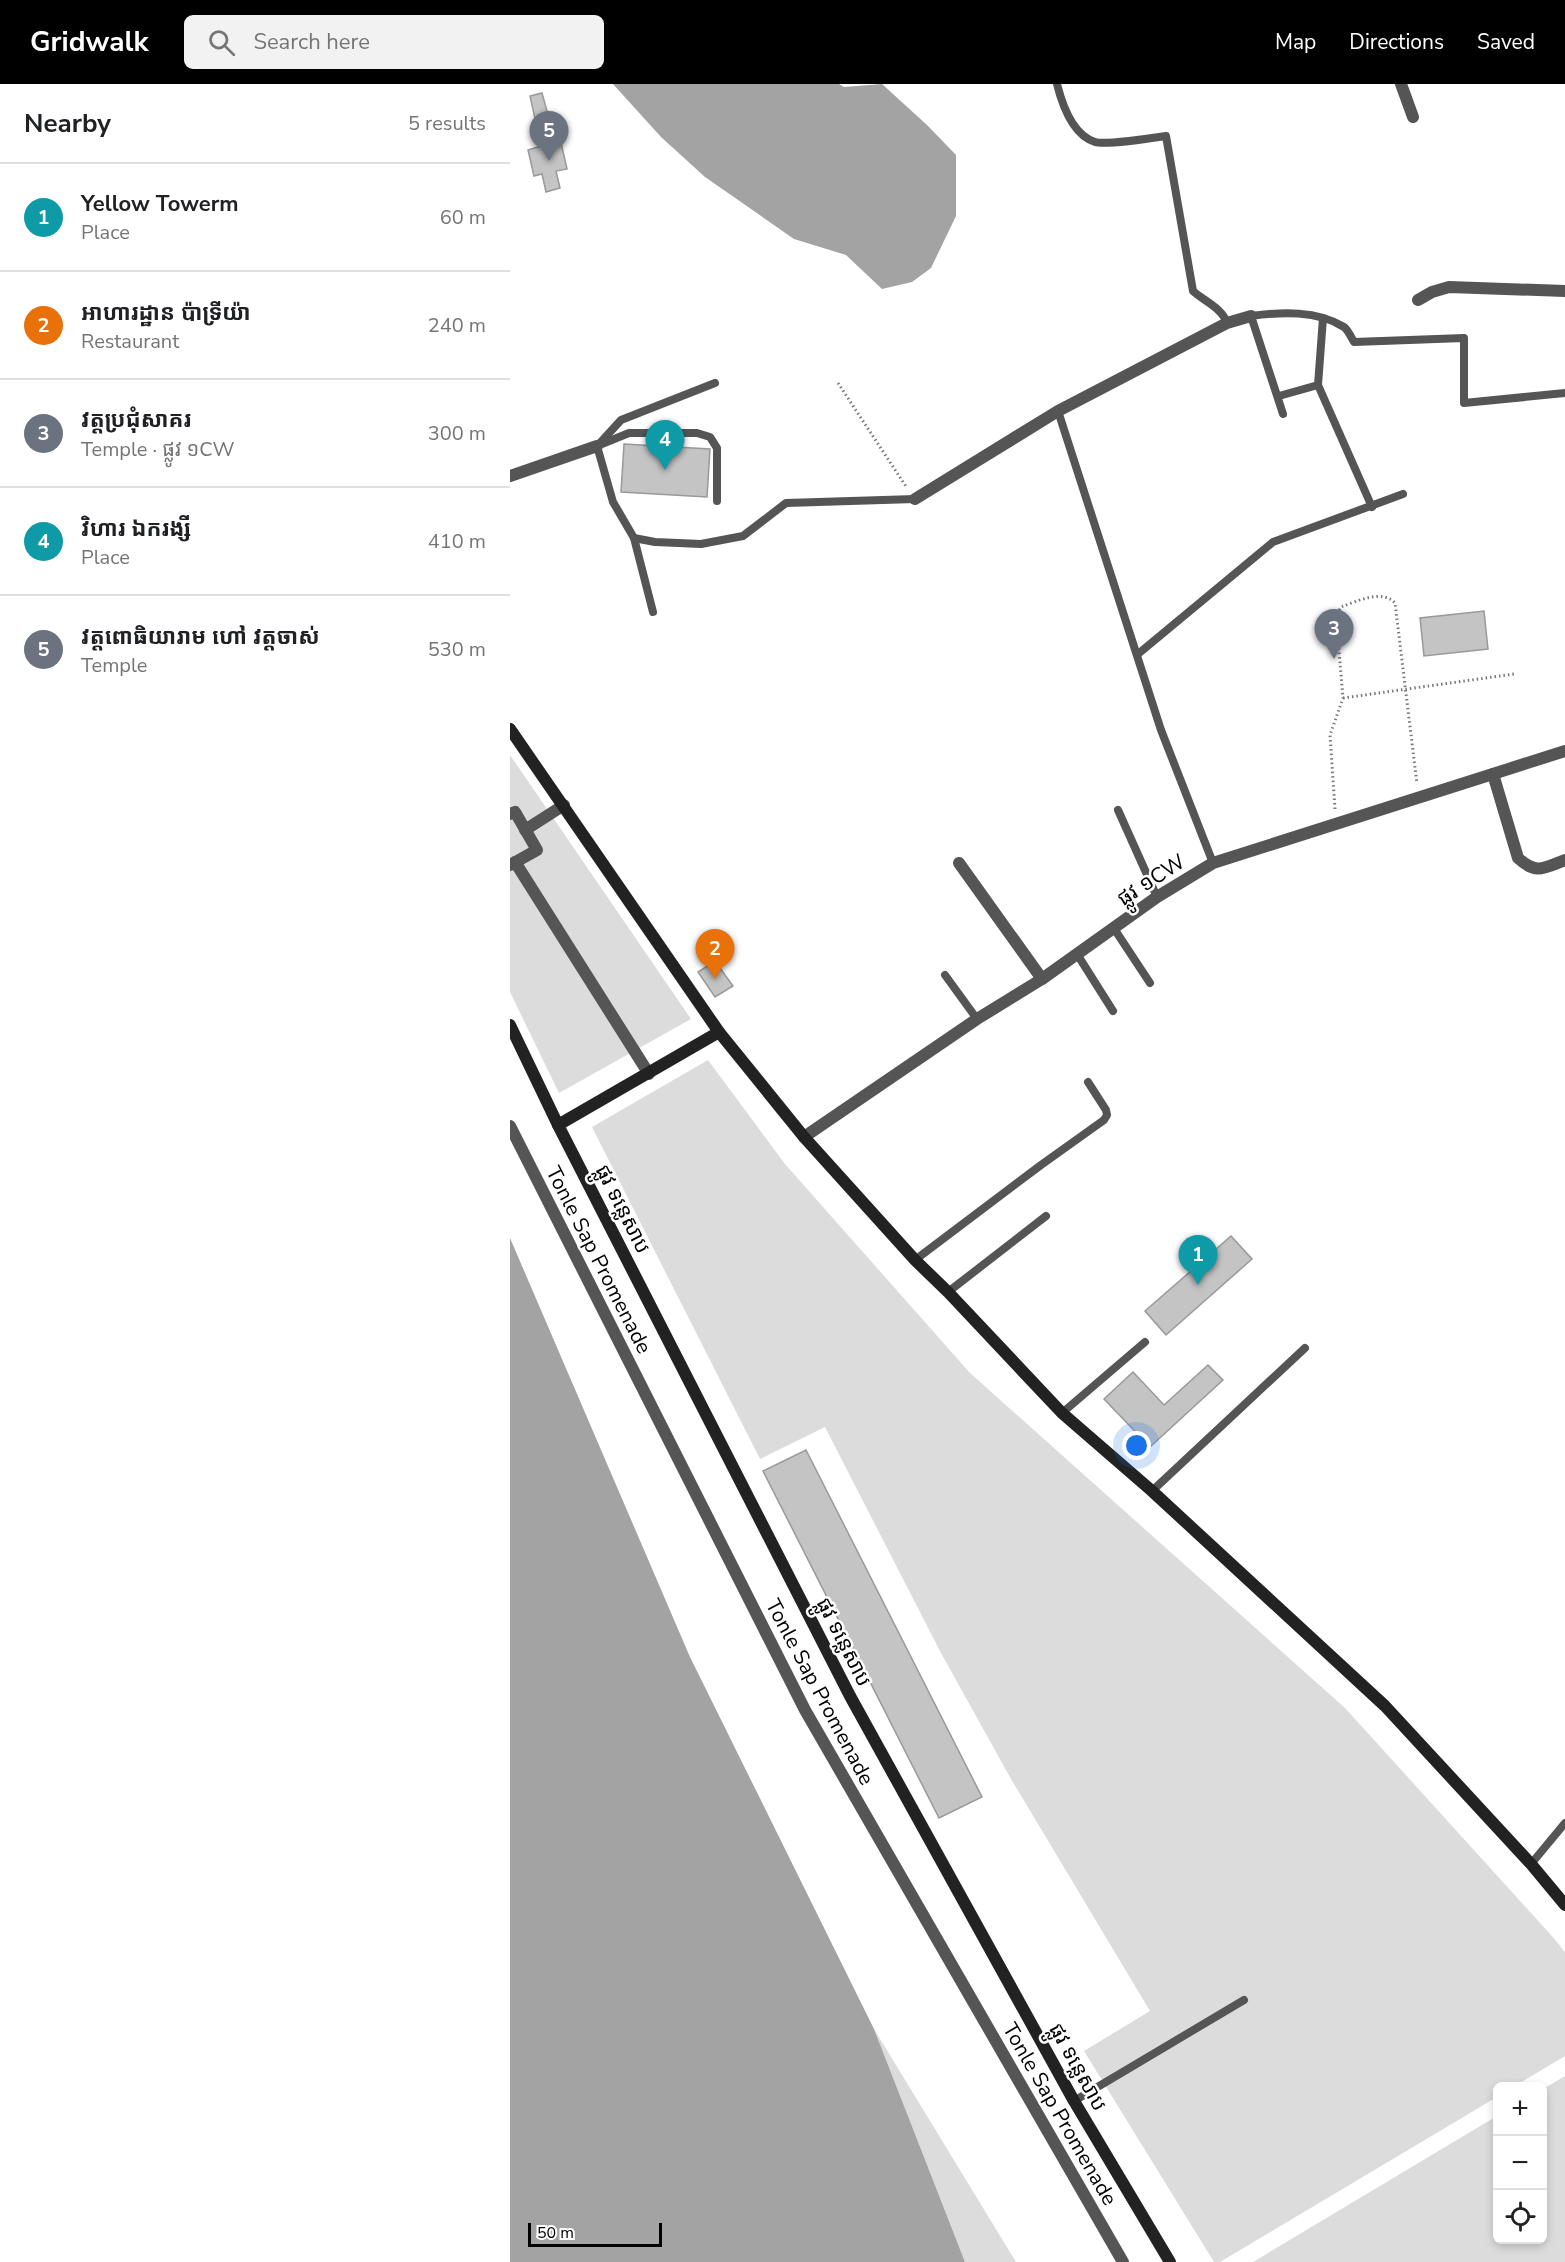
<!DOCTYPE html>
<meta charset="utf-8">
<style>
body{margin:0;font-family:"Nunito Sans","Noto Sans Khmer",sans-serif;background:#f2f2f2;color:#202124}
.controls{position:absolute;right:18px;bottom:18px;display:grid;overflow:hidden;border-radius:9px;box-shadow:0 3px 9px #0003}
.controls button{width:54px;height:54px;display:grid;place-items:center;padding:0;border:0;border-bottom:2px solid #e0e0e0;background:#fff;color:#202124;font:30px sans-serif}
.scale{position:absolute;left:18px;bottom:15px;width:134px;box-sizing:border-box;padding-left:6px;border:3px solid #000;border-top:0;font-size:16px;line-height:21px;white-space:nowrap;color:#000;-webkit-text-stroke:4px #fff;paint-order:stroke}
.you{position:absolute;left:627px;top:1362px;width:21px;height:21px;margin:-15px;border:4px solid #fff;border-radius:50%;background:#1a73e8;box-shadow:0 0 0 9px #1a73e833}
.badge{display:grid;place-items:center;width:39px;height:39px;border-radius:50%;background:#000;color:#fff;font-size:20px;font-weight:700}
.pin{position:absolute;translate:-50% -50px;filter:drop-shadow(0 2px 3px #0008)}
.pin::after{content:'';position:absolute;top:32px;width:21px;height:18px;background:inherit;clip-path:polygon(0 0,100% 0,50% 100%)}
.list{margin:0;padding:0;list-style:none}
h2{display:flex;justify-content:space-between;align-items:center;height:78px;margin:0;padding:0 24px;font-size:26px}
h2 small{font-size:20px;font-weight:400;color:#757577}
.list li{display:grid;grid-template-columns:39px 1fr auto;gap:18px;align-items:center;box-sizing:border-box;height:108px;padding:0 24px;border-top:2px solid #e0e0e0}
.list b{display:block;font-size:22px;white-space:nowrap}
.list p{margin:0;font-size:20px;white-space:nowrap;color:#757577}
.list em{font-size:20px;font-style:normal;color:#757577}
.icon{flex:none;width:33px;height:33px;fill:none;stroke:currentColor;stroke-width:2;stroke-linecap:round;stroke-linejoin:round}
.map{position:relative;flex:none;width:1055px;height:2178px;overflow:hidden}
header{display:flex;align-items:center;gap:36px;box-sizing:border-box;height:84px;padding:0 30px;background:#000;color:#fff}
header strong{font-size:28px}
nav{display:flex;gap:33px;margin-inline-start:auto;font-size:21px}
.search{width:420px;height:54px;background:#f2f2f2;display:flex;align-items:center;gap:15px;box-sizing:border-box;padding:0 21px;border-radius:9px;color:#757577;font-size:22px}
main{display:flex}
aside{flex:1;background:#fff}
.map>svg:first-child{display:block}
.green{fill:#dcdcdc}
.water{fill:#a3a3a3}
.building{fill:#c4c4c4;stroke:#999;stroke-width:1.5}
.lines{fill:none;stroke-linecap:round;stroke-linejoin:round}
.path{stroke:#777;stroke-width:3;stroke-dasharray:1.5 3;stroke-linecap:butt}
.lane{stroke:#555;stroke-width:8}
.street{stroke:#555;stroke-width:12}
.secondary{stroke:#222;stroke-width:12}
.labels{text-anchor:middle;stroke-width:5;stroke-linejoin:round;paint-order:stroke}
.street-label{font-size:21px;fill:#000;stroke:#fff}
</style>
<header>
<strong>Gridwalk</strong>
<div class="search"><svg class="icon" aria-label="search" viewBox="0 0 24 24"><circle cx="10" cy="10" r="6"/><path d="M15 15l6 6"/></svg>Search here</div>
<nav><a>Map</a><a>Directions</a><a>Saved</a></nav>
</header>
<main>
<aside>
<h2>Nearby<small>5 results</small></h2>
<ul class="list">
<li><span class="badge" style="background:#0f9aa8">1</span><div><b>Yellow Towerm</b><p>Place</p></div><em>60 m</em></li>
<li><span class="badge" style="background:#e8710a">2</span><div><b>អាហារដ្ឋាន ប៉ាទ្រីយ៉ា</b><p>Restaurant</p></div><em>240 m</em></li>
<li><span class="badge" style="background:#6b7280">3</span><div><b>វត្តប្រជុំសាគរ</b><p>Temple · ផ្លូវ ១CW</p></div><em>300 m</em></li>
<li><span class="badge" style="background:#0f9aa8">4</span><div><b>វិហារ ឯករង្សី</b><p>Place</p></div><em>410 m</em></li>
<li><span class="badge" style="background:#6b7280">5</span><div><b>វត្តពោធិយារាម ហៅ វត្តចាស់</b><p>Temple</p></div><em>530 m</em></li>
</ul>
</aside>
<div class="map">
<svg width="1055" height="2178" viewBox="0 0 1055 2178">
<rect width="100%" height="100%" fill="#fff"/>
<!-- green -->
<g class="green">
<path d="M0,671L181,935L49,1009L0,908Z"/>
<path d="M198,976L275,1080L460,1289L835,1624L1041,1851L1055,1868V1972L1005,2002H987V2013L710,2178H704L574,1967L640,1927L501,1695L431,1569L315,1343L250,1375L82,1043Z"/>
<path d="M364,1945L506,2178H455Z"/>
<path d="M1055,1992V2178H743L987,2032V2156H1032L1033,2005Z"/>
</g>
<!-- water -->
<g class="water">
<path d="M103,0H329L334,3L372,0L417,41L446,71V132L421,184L402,198L372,205L336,171L284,155L195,93L151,53Z"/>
<path d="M0,1154L180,1573L364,1945L455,2178H0Z"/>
</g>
<!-- building -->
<g class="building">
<path d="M32,9L45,56L50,54L57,85L46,87L50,104L36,108L32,90L24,92L18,66L31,62L20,12Z"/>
<path d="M114,360L200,365L197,413L111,408Z"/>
<path d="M974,527L978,565L914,572L910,534Z"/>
<path d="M205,877L223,902L205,913L188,888Z"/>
<path d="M721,1152L742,1175L656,1251L635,1227Z"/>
<path d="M698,1281L713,1296L640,1363L594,1315L623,1288L654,1321Z"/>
<path d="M296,1366L472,1713L429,1734L253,1387Z"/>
</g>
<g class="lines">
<!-- path -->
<g class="path">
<path d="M328,299L397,404"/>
<path d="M833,614L1004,590"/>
<path d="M825,725L820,651L833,614L826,532L831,523C847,517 872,505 885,519L907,700"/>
</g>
<!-- lane -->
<g class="lane">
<path d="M547,0C552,20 563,51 585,58C594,61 643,54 656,52L683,207C694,217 712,224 717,239"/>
<path d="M808,301L862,423"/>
<path d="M769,312L808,301L813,234"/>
<path d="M548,327L651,646L703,779"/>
<path d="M773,330L741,232C771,228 807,226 834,243C838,246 841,253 844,258L954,254V319L1055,309"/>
<path d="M90,359L111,336L205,299"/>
<path d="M87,362L103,418L124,454L145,458L191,460L233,452L276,419L405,415"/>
<path d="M87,362L119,349H187L200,353L207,364V417"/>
<path d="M124,454L143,528"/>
<path d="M628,570L763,458L893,410"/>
<path d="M608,726L647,813"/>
<path d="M603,843L640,899"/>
<path d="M567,870L603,927"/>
<path d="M435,891L467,935"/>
<path d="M405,1176L531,1081L594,1036L597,1031L596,1026L578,998"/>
<path d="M438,1208L536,1132"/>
<path d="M552,1329L635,1258"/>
<path d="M642,1407L795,1264"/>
<path d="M1021,1780L1055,1739"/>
<path d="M564,2017L734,1916"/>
</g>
<!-- street -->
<g class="street">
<path d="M891,0L903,33"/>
<path d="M908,216L922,208L939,203L1055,207"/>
<path d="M0,392L87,362"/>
<path d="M405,415L548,327L717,239L741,232"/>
<path d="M983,690L1008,774C1026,791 1034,784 1055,776"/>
<path d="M0,730L5,728L27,766L0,781"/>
<path d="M15,746L54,721"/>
<path d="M5,778L139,990"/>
<path d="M449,779L532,895"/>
<path d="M0,1042L295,1626L613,2178"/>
<path d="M294,1053L467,935L532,895L647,813L703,779L1055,667"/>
</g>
<!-- secondary -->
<g class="secondary">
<path d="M0,645L209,948L294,1053L405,1176L438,1208L552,1329L642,1407L875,1622L1021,1780L1055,1821"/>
<path d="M0,941L48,1041L340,1612L564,2017L660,2178"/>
<path d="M48,1041L209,948"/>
</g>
</g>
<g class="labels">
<!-- street labels -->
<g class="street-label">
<text transform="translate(641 796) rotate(-33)" y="7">ផ្លូវ ១CW</text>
<text transform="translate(113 1125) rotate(63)" y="7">ផ្លូវ ទន្លេសាប</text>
<text transform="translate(89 1176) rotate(63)" y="7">Tonle Sap Promenade</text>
<text transform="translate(334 1558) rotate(63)" y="7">ផ្លូវ ទន្លេសាប</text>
<text transform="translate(310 1608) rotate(62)" y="7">Tonle Sap Promenade</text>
<text transform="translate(568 1983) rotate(61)" y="7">ផ្លូវ ទន្លេសាប</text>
<text transform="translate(550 2030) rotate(60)" y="7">Tonle Sap Promenade</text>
</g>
</g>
</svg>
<div class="controls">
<button>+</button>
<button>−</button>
<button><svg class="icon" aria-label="locate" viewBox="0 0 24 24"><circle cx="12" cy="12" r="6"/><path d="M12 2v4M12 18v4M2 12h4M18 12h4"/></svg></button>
</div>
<div class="scale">50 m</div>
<div class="you"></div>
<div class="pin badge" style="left:688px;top:1201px;background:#0f9aa8">1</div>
<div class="pin badge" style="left:205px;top:895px;background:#e8710a">2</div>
<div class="pin badge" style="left:824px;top:575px;background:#6b7280">3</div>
<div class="pin badge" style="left:155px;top:386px;background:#0f9aa8">4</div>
<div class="pin badge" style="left:39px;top:77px;background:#6b7280">5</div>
</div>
</main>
